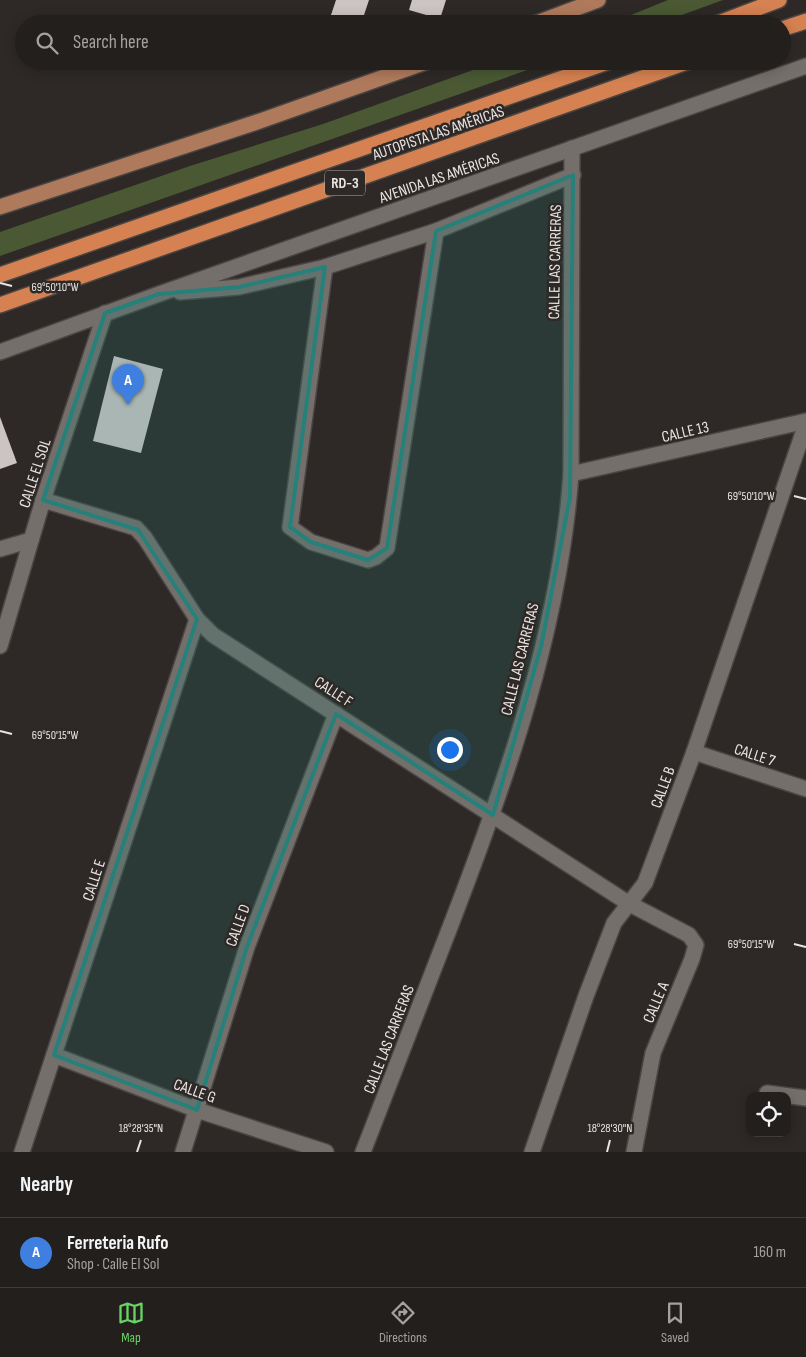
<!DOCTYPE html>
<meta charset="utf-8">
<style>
body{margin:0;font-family:"Sofia Sans Condensed",sans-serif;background:#2e2c29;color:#f1f3f6}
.controls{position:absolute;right:15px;bottom:15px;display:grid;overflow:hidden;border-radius:10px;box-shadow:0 2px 12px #0003}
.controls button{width:45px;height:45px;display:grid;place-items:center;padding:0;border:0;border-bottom:1px solid #3f3d3b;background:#221f1c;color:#f1f3f6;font:25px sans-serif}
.you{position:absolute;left:449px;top:749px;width:18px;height:18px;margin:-12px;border:4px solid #fff;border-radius:50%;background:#1a73e8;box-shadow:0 0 0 8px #1a73e833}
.badge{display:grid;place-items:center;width:32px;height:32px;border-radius:50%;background:#68d465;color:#fff;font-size:16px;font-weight:700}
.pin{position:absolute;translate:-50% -41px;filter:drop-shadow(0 1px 2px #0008)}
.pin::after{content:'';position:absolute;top:26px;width:18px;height:15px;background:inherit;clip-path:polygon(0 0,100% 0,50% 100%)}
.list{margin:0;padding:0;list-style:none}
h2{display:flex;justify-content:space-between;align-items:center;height:65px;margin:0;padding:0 20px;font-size:21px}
h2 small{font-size:16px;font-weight:400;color:#a2a2a3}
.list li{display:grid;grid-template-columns:32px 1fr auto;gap:15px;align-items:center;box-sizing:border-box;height:70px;padding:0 20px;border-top:1px solid #3f3d3b}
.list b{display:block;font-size:19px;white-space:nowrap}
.list p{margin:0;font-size:16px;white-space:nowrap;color:#a2a2a3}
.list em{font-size:16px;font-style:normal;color:#a2a2a3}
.icon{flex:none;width:28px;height:28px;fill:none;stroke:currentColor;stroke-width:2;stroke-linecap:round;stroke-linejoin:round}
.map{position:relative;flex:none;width:806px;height:1152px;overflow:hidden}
.search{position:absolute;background:#221f1c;box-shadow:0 2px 12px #0003;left:15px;right:15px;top:15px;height:55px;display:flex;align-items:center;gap:12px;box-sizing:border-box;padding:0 18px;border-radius:28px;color:#a2a2a3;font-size:19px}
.sheet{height:135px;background:#221f1c}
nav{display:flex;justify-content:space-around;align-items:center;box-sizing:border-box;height:70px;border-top:1px solid #3f3d3b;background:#221f1c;font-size:14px;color:#a2a2a3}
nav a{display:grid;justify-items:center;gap:2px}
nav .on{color:#68d465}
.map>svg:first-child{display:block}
.green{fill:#4a5934}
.building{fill:#ccc4c3}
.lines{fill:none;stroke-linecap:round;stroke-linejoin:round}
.minor-casing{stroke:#494542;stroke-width:18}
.major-casing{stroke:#494542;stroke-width:18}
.highway-casing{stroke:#494542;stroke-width:18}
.minor{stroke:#756f6c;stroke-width:15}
.major{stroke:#af7a5c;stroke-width:15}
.highway{stroke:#d58151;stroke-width:15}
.marked{fill:#25817a;fill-opacity:0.2;stroke:#25817a;stroke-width:4;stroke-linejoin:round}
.ticks{fill:none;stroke:#e9e5e3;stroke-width:2}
.labels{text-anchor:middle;stroke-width:5;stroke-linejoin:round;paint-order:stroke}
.shield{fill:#2e2926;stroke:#b1adaa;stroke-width:1}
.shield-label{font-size:15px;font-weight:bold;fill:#e9e5e3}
.street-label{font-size:16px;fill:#e9e5e3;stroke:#2e2926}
.ticks-label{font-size:12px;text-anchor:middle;fill:#e9e5e3;stroke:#2e2926;stroke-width:5;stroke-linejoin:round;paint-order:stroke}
</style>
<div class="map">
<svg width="806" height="1152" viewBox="0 0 806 1152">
<rect width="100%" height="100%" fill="#2e2926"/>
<!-- green -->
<g class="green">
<path d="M668,0H723L657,24H609Z"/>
<path d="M498,61H553L0,256V232L190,166L323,124Z"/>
</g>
<!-- building -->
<g class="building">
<path d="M336,0H369L361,24H328Z"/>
<path d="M412,0H446L440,19L409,10Z"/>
<path d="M114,356L163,369L141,453L93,441Z"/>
<path d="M0,417L17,463L0,469Z"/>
</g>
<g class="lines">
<!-- minor casing -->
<g class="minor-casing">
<g id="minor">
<path d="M325,267L290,527L311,542L368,560L376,557L387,548L436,231"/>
<path d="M180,292L239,287L325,267L436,231L573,175"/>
<path d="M0,352L159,294L806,66"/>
<path d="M571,474L806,421"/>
<path d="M43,500L136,528L145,538L197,619L213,635L628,903L689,935L696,945L692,959L653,1053L634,1152"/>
<path d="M0,549L31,540"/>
<path d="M0,646L43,500L105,313"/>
<path d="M694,752L806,789"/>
<path d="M54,1055L197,1110L326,1152"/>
<path d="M767,1093L806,1098"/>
<path d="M22,1152L197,619"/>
<path d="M183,1152L247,947L336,714"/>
<path d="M363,1152C393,1076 422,999 452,922C507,779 560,628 571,474L572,148"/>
<path d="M532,1152L586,996L614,923L645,883L694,752L806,424"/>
</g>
</g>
<!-- major casing -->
<g class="major-casing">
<g id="major">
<path d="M534,24L598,0"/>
<path d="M0,207L260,121L429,61"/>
</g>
</g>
<!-- highway casing -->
<g class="highway-casing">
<g id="highway">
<path d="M716,24L779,0"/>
<path d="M782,29L806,21"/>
<path d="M0,275L611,61"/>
<path d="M0,305L690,61"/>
</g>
</g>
<!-- minor -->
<use href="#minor" class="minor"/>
<!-- major -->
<use href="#major" class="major"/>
<!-- highway -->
<use href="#highway" class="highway"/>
</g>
<!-- marked area -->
<path class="marked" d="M573,175L570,497L541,647L493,815L336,714L247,947L197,1110L54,1055L197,619L138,530L43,500L105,313L159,294L239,287L325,267L290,527L311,542L368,560L387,548L436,231Z"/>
<!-- ticks -->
<path class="ticks" d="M0,283L12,286M794,496L806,499M0,731L12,734M794,944L806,947M137,1152L141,1140M607,1152L610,1140"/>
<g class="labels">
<!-- shield labels -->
<rect class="shield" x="325" y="170.5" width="40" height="25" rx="4"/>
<g class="shield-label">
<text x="345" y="188">RD-3</text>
</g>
<!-- street labels -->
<g class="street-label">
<text transform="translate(438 132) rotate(-19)" y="6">AUTOPISTA LAS AMÉRICAS</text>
<text transform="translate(439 177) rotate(-19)" y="6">AVENIDA LAS AMÉRICAS</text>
<text transform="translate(554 262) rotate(-89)" y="6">CALLE LAS CARRERAS</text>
<text transform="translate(685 431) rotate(-13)" y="6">CALLE 13</text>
<text transform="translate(34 473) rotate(-72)" y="6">CALLE EL SOL</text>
<text transform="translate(519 659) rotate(-76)" y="6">CALLE LAS CARRERAS</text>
<text transform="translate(334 691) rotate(33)" y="6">CALLE F</text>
<text transform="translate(755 754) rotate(18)" y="6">CALLE 7</text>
<text transform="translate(662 787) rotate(-70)" y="6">CALLE B</text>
<text transform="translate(93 880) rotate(-72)" y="6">CALLE E</text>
<text transform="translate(237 925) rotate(-70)" y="6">CALLE D</text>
<text transform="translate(655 1002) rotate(-67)" y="6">CALLE A</text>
<text transform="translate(388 1039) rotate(-69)" y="6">CALLE LAS CARRERAS</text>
<text transform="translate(195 1090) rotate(20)" y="6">CALLE G</text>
</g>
</g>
<g class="ticks-label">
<text x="55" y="291">69°50'10"W</text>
<text x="751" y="500">69°50'10"W</text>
<text x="55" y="739">69°50'15"W</text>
<text x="751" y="948">69°50'15"W</text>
<text x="141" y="1132">18°28'35"N</text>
<text x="610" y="1132">18°28'30"N</text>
</g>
</svg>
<div class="controls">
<button><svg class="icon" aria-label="locate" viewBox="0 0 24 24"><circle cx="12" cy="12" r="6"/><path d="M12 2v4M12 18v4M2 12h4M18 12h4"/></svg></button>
</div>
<div class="you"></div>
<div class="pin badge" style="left:128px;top:405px;background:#3f7fe0">A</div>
<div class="search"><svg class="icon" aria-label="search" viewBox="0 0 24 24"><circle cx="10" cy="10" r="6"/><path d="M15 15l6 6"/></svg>Search here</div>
</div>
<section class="sheet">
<h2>Nearby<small></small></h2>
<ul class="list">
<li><span class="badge" style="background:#3f7fe0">A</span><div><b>Ferreteria Rufo</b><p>Shop · Calle El Sol</p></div><em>160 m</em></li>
</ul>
</section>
<nav>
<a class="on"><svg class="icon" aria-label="map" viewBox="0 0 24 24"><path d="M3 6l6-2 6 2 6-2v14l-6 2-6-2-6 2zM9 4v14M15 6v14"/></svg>Map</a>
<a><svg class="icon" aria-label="directions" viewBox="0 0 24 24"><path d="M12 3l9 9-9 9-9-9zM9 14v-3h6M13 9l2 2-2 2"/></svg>Directions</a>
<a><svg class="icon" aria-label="saved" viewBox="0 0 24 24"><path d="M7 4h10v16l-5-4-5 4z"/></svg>Saved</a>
</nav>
